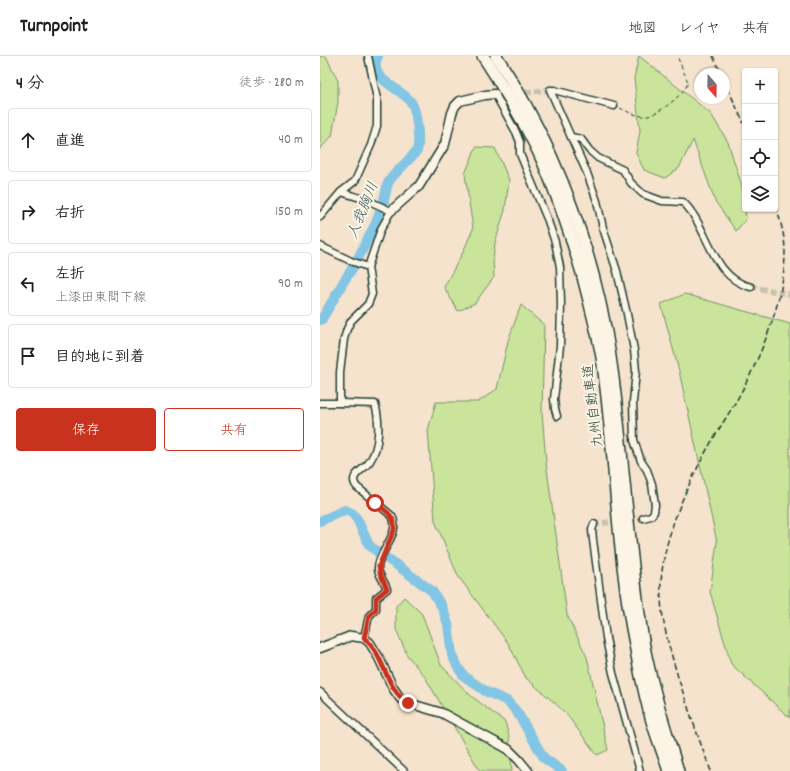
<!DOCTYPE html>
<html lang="ja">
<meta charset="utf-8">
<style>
body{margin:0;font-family:Dekko,"Klee One",sans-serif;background:#f6f6f6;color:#202124}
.controls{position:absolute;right:12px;top:12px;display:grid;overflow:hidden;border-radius:4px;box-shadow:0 1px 3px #0004}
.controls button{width:36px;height:36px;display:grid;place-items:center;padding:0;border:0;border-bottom:1px solid #e0e0e0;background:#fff;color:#202124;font:20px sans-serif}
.compass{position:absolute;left:374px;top:12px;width:36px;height:36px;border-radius:50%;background:#fff;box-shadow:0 1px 3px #0004;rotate:160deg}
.stop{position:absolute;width:12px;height:12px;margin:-9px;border:3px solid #c8321e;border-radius:50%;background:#fff}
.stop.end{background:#c8321e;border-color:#fff;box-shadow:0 1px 4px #0008}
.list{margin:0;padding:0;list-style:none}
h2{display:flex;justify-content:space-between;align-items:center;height:52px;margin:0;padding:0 16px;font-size:17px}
h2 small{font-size:13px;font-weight:400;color:#757577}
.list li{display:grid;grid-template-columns:26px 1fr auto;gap:12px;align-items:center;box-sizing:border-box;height:64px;margin:0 8px 8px;padding:0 8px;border:1px solid #e0e0e0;border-radius:4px}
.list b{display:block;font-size:15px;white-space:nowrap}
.list p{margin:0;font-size:13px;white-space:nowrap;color:#757577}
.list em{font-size:13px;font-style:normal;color:#757577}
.actions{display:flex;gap:8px;padding:12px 16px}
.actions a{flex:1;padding:9px 0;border:1px solid #c8321e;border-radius:4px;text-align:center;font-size:14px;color:#c8321e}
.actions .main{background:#c8321e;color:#fff}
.icon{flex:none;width:22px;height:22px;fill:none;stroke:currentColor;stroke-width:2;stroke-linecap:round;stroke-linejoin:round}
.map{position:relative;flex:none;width:470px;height:715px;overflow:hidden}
header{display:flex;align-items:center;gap:24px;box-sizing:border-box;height:56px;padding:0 20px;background:#fff;border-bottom:1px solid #e0e0e0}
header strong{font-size:19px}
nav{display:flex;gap:22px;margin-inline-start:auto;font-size:14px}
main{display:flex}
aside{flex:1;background:#fff}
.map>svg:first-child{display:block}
.green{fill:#cae59b;stroke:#749168}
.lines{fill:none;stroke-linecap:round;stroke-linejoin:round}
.river{stroke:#83c5e4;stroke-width:10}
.street-tunnel{stroke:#cac2ae;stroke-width:6;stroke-dasharray:6 3;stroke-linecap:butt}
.street-casing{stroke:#1f3d34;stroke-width:9}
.secondary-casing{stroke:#1f3d34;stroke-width:11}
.highway-casing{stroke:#1f3d34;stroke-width:14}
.path{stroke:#1f3d34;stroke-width:1;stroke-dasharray:4 3;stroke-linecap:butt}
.street{stroke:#fcf5e5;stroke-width:6}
.secondary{stroke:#fcf5e5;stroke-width:8}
.highway{stroke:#fcf5e5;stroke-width:11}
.rail{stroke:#1f3d34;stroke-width:1.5;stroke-dasharray:6 3;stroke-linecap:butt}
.route{stroke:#c8321e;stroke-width:5}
.labels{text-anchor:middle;stroke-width:4;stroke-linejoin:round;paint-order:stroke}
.street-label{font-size:14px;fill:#1f3d34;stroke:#fcf5e5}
.water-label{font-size:15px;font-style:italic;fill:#385f60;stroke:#fcf5e5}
</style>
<header>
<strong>Turnpoint</strong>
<nav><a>地図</a><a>レイヤ</a><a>共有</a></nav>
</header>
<main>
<aside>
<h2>4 分<small>徒歩 · 280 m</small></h2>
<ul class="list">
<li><svg class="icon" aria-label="ahead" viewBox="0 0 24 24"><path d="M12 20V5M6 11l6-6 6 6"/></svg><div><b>直進</b></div><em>40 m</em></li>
<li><svg class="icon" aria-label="right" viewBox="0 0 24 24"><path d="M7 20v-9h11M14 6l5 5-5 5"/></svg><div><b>右折</b></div><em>150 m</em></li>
<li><svg class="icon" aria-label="left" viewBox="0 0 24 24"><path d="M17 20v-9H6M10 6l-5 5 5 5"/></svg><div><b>左折</b><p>上漆田東間下線</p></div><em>90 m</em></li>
<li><svg class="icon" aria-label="arrive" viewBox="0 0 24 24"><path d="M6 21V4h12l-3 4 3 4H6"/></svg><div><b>目的地に到着</b></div></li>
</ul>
<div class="actions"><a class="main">保存</a><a>共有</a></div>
</aside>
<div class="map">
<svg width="470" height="715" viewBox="0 0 470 715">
<rect width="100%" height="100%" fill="#f5e3cd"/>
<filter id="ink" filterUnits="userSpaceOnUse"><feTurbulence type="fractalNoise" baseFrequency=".025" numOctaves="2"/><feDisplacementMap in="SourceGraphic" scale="8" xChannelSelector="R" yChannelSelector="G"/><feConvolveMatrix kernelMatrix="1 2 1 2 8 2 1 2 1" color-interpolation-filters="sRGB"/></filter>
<g filter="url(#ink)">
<!-- green -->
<g class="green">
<path d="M0,0H6L18,25V46L12,80L0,93Z"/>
<path d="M319,0L391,58L408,86L423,134L426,163L416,175L395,145L373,84L359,112L345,122L324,114L316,97L320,75L314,22Z"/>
<path d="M156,91L175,92L189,124L185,154L175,187L173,203L174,221L155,247L138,255L124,231L143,196L153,173L145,118Z"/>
<path d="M365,238L470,268V662L411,608L390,536L397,486L359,315L341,248Z"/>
<path d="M201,249L224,269L222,356L226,406L247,559L267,601L288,694L277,699L247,659L235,647L206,622L188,587L138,520L115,465L108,374L116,346H158L177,333L188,285Z"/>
<path d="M84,541L102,558L121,609L150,639L185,666L189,680L192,715H160L105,621L87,599L76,573V550Z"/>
</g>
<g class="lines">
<!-- river -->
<g class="river">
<path d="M0,264L2,263L24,225L35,208L56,167L63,148L68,127L72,121L97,95C100,85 97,55 91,46C80,31 46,23 58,0"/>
<path d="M0,465L25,454L32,457L37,463L49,489L60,498L74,507L112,535L122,551L128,568L132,599L139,613L144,620L165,635L187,645L197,656L224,702L242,715"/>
</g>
<!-- street-tunnel -->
<g class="street-tunnel">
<path d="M197,37L230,34"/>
<path d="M431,231L470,238"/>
<path d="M274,468L323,462"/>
</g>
<!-- street casing -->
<g class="street-casing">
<g id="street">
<path d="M175,38L196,76L200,86V98L228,165L235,186L240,211L241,248L240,290L234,343L235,353L237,360"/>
<path d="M294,50L234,34H230L267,117L277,145L283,172L297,215L307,258L314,294L316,315L313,346L314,384L321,405L327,414L332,428L335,449L334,456L331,460L323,462"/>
<path d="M251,81L261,83L269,94L278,102L303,114L311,127L323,138L342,145L363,146C389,171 391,222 431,231"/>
<path d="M21,136L35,125L51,89L57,70V43L48,0"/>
<path d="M0,161L21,136L47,144L71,155L61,173L48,211L52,238L48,248L31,265L27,273L24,283L20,316V347H0"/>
<path d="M0,190L31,205L48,211"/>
<path d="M20,347L55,348C60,365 60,390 50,405C45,414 27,419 37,431L72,460C82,477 57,497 58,513C59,520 65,526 67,533L56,542V553L49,560L44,582"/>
<path d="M274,468L272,474L273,484L286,582L293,617L320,715"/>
<path d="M0,636L84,715"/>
</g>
</g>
<!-- secondary casing -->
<g class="secondary-casing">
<g id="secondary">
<path d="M71,155L99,130L125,88L132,57L135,50L140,45L165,39L175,38"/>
<path d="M0,592L31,580L44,582L50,587L59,602L73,632L80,642L88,647L122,657L188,693L199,704L208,715"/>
</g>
</g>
<!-- highway casing -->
<g class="highway-casing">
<g id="highway">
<path d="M163,0C183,31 203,63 219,97C237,136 250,177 262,217C269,245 277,273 282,301C296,397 296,494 315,588C319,612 324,635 330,658C335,677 343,696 349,715"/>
<path d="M176,0C225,74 259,157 279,243C291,293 296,345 301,395C307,458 313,522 323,585C331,629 345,672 358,715"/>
</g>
</g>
<!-- path -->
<path class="path" d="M300,52C308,56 318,61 327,60C338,59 366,37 368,26L357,0"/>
<!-- street -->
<use href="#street" class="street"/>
<!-- secondary -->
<use href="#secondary" class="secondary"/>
<!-- highway -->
<use href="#highway" class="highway"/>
<!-- rail -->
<g class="rail">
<path d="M393,0L401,18"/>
<path d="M404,24L425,70"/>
<path d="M391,715C379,684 368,652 358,621C349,590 339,559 341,526C344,482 362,441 382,403C395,377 413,353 426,327C446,288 470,227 464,182C462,171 459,159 455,147"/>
</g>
</g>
</g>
<g class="lines" filter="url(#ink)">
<!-- route -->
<path class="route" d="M55,447C65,454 76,460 74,474L59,510L60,517L67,533L56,542V553L49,560L44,582C65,599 64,631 88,647"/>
</g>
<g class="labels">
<!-- street labels -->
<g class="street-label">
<text transform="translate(272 350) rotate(-97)" y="5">九州自動車道</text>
</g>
<!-- water labels -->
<g class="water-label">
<text transform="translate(42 154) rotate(-68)" y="5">人我胸川</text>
</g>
</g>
</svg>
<div class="controls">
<button>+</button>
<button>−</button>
<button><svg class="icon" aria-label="locate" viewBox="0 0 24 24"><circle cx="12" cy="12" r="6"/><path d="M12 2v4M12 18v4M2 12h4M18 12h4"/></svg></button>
<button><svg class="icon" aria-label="layers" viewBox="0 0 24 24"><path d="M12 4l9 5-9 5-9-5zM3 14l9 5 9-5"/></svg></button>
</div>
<svg class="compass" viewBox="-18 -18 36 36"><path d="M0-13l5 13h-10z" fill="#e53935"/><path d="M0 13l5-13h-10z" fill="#757577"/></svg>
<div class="stop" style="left:55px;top:447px"></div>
<div class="stop end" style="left:88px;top:647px"></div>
</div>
</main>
